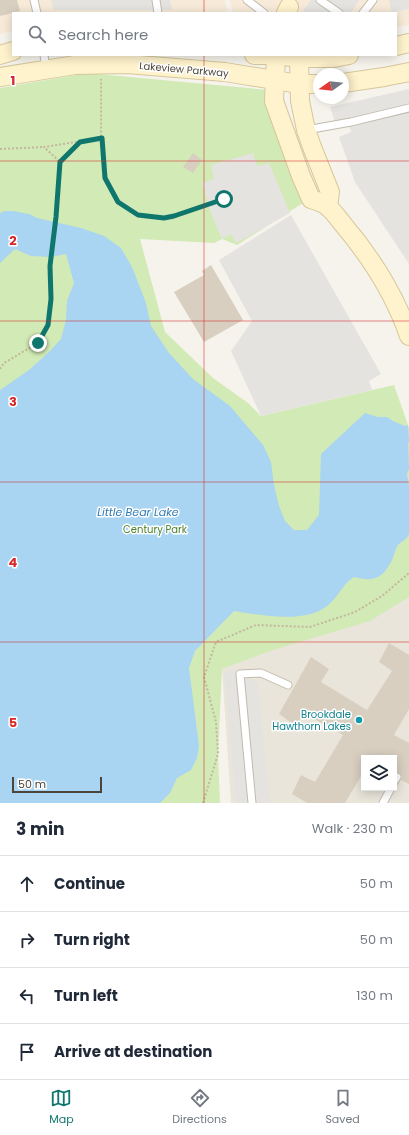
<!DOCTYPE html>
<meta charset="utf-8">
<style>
body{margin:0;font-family:Poppins,sans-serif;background:#f2f2f3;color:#1f2937}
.controls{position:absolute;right:12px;bottom:12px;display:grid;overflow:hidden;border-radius:0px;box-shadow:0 2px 10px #0003}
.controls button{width:36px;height:36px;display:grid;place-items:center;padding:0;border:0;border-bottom:1px solid #e0e1e3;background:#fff;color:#1f2937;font:20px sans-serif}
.compass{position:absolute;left:313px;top:68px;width:36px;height:36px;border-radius:50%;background:#fff;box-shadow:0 2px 10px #0003;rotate:255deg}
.scale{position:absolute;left:12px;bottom:10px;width:90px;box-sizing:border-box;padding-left:4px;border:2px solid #4b4439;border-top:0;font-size:11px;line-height:14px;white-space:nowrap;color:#4b4439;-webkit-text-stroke:3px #fff;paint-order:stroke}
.stop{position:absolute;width:12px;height:12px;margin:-9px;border:3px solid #0f766e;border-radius:50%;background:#fff}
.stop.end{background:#0f766e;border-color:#fff;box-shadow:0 1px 4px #0008}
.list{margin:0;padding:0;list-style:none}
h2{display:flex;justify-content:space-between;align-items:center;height:52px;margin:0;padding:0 16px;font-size:17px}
h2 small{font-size:13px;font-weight:400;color:#747a83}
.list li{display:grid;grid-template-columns:26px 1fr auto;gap:12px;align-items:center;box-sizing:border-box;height:56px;padding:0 16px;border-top:1px solid #e0e1e3}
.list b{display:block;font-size:15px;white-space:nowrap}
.list em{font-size:13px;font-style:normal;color:#747a83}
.icon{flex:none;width:22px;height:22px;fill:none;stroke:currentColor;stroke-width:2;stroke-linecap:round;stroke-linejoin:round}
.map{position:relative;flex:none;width:409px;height:803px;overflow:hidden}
.search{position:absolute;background:#fff;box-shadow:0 2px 10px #0003;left:12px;right:12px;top:12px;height:44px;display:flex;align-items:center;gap:10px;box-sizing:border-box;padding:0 14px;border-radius:0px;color:#747a83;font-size:15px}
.sheet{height:276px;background:#fff}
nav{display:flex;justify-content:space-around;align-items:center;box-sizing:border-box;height:56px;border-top:1px solid #e0e1e3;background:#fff;font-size:11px;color:#747a83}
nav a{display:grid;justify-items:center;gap:2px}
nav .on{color:#0f766e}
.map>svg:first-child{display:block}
.residential{fill:#eae5da;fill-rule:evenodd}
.commercial{fill:#f7ead8}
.green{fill:#d2eab5}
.parking{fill:#e5e3e0}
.water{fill:#a9d4f2}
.building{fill:#d8cfc1}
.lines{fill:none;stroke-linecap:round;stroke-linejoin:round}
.lane-casing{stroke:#c2bbae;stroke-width:9}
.secondary-casing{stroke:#d6c79b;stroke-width:20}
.path{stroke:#c4b79f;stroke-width:2;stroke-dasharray:2 2;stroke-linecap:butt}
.lane{stroke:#fff;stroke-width:7}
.secondary{stroke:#fff3cd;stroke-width:18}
.route{stroke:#0f766e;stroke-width:5}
.grid{fill:none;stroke:#d62828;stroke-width:1;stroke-opacity:0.55}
.culture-dot{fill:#0f9aa8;stroke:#fff;stroke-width:1.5}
.labels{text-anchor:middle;stroke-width:3;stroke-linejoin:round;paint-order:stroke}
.street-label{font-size:10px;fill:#4b4439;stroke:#fff}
.park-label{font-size:10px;fill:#4a7f2a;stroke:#fff}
.culture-label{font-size:10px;fill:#0d838f;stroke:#fff;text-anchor:end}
.water-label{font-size:11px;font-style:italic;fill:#2e7ab2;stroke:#fff}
.grid-label{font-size:13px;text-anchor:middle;font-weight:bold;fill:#d62828;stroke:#fff;stroke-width:3;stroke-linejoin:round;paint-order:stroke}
</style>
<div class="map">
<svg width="409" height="803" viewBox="0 0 409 803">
<rect width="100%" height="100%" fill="#f6f3ec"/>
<!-- residential -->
<path class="residential" d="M409,595V803H231L222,669ZM364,758H394V788H364Z"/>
<!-- commercial -->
<g class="commercial">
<path d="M0,0H225L228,13H13V31L0,34Z"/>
<path d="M230,0H409V25L396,27V13H233Z"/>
</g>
<!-- green -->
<path class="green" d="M87,73L268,90L303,203L237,245L222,239L214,243L140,239L165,332L213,378L248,403L261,416L394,385L409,428V597L370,621L273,650L222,669L218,754L220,803H0V88Z"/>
<!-- parking -->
<g class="parking">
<path d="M51,0H170L172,10H54Z"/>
<path d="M311,0H359L351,13H306L303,11Z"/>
<path d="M389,0H409V9L392,13Z"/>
<path d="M409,89V264L355,182L339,137L351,132L348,123L336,125L330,107Z"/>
<path d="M253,153L257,166L269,163L290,213L236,243L231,234L222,239L212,216L202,183L214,179L211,165Z"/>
<path d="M291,215L381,374L369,381L372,390L261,416L231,351L252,321L219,260Z"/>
<path d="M236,669L258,684L270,803H236L224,672Z"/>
</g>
<!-- water -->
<path class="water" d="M5,211H13L29,214L37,218L81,228L104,236L121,248L132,267L146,303L151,326L169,353L193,379L230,406L263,445L271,462L274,485L279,506L285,521L294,530H307L319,515L321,454L365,413L378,417H387L393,421L405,426L408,425L409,442L408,443L409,469L407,474L409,486V534C406,541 402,540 398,545C395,549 394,556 392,560C383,579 373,582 354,577C342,584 338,598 327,606C305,624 260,615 234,611L195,651L189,668L199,746L197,758L191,770L177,778L170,793L160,803H0V390L29,370L50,351L61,339L66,320L67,301L74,283L66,254L51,257L31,256L15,249L0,263V213Z"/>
<!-- building -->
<g class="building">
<path d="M0,0H17L20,11L0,16Z"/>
<path d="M193,153L202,160L193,173L183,167Z"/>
<path d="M211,265L243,320L204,342L174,292L204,275L202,271Z"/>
<path d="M389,643L409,655V709L394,735L409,743V784L401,780L402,777L400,773H394V758H364V771L345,803H307L292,794L301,775L315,782L343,735L304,713L296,726L279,714L311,657L329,669L321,682L367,710L392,671L379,662Z"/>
</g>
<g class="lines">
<!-- lane casing -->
<g class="lane-casing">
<g id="lane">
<path d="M34,0L37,13"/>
<path d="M156,0L158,13"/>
<path d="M247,0L264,13"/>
<path d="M320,0L339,13"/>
<path d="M363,13L373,0"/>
<path d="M44,55L46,69"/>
<path d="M306,130L351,122L409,108"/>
<path d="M394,782L397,777"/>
<path d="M252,803L240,674L261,673L288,685"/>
<path d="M383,803L391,788"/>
</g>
</g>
<!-- secondary casing -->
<g class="secondary-casing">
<g id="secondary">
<path d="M286,13L289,7"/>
<path d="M396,46L409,43"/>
<path d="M0,55L13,51"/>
<path d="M254,55H276L299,58H334L349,55"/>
<path d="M276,55L274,101L301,176L311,199C317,201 324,203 328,207C333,211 338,218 342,223C370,256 395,295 409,336"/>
<path d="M299,55L300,101L306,130L312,147L330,192L328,207"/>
<path d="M0,77L75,65L127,64L225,72L299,84H319"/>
<path d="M343,83L384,77L409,72"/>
</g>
</g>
<!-- path -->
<g class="path">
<path d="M101,139L105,178L118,202L138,215L164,218L174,216L224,199"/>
<path d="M0,149L44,147"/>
<path d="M60,162L79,142"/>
<path d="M0,369L4,363L38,343L47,325L51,299L49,266L56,217L60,162L44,147L101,138V79"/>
<path d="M203,803L218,754L216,722L204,677L216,642L256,625L310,627L355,612L382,596L409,573"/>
</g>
<!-- lane -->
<use href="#lane" class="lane"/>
<!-- secondary -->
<use href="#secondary" class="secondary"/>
</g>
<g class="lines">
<!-- route -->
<path class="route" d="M38,343L48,325L51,299L50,266L56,217L60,162L80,142L102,138L105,178L118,202L138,215L164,218L174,216L224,199"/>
</g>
<!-- grid -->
<path class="grid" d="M204,0V13M204,55V803M0,161H409M0,321H409M0,482H409M0,642H409"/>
<!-- markers -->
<circle class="culture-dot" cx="359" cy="720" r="4"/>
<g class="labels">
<!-- street labels -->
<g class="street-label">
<text transform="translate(184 69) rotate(5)" y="4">Lakeview Parkway</text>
</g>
<!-- park labels -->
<g class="park-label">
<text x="155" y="533">Century Park</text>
</g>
<!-- culture labels -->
<g class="culture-label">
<text x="351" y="718">Brookdale<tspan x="351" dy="12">Hawthorn Lakes</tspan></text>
</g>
<!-- water labels -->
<g class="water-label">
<text x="138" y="516">Little Bear Lake</text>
</g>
</g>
<g class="grid-label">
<text x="13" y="85">1</text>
<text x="13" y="245">2</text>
<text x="13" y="406">3</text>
<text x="13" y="567">4</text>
<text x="13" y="727">5</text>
</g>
</svg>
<div class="controls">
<button><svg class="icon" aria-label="layers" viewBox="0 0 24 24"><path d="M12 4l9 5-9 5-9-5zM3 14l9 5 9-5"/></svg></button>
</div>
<svg class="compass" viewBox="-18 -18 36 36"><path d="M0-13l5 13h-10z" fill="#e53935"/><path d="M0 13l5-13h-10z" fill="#747a83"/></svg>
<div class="scale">50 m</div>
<div class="stop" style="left:224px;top:199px"></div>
<div class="stop end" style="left:38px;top:343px"></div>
<div class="search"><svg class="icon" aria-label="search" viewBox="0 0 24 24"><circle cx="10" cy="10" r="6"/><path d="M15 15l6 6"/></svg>Search here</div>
</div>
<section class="sheet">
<h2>3 min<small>Walk · 230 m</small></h2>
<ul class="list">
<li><svg class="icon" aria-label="ahead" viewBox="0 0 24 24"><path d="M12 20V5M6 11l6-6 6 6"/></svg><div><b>Continue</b></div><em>50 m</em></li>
<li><svg class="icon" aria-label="right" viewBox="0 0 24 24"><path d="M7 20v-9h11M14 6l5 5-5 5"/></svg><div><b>Turn right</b></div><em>50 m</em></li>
<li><svg class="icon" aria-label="left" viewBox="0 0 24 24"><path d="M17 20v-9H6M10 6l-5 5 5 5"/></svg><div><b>Turn left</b></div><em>130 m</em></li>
<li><svg class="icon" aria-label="arrive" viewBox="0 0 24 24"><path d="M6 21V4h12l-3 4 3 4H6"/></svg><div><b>Arrive at destination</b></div></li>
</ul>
</section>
<nav>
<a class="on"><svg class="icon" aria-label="map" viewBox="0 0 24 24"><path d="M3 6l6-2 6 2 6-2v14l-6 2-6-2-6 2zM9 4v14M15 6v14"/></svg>Map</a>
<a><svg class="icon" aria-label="directions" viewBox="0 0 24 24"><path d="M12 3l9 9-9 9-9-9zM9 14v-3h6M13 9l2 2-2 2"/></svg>Directions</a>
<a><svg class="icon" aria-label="saved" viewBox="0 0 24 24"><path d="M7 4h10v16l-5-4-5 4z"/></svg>Saved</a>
</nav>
